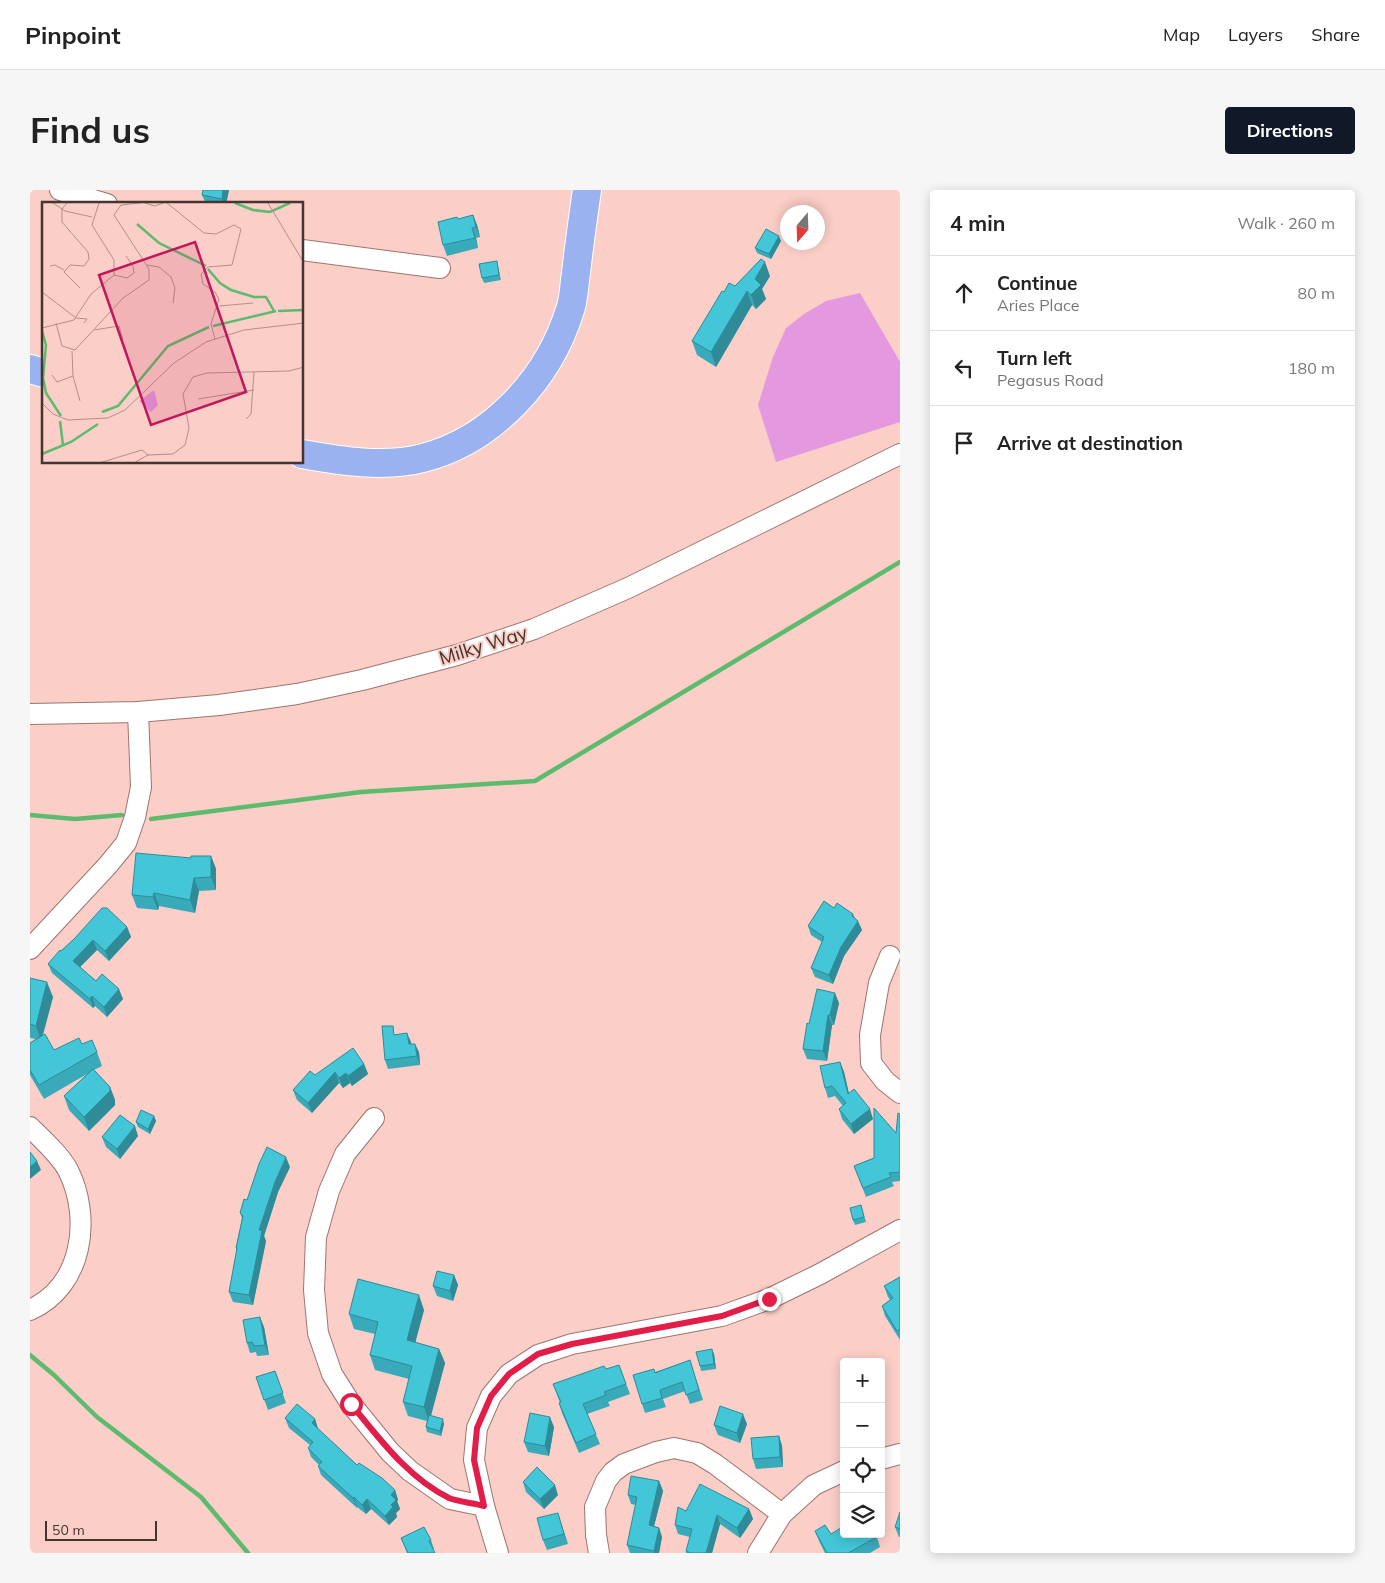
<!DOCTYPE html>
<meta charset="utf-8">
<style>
body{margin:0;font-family:Mulish,sans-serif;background:#f6f6f6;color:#222}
.controls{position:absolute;right:15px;bottom:15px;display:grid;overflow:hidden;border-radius:5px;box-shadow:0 2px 12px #0003}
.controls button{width:45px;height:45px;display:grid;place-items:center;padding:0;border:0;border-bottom:1px solid #e0e0e0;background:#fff;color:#222;font:25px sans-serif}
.compass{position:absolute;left:750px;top:15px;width:45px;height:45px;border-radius:50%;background:#fff;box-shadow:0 2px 12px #0003;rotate:199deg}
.scale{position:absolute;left:15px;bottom:12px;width:112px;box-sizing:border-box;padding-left:5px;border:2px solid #463431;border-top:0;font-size:14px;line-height:18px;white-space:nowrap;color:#463431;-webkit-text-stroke:4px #fbcec7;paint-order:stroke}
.stop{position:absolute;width:15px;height:15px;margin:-11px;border:4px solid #e11d48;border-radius:50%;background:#fff}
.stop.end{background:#e11d48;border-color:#fff;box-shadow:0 1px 5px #0008}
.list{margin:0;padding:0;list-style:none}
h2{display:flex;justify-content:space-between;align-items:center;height:65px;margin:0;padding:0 20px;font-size:21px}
h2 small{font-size:16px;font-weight:400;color:#767676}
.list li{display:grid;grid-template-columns:32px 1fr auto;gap:15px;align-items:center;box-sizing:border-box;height:75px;padding:0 20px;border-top:1px solid #e0e0e0}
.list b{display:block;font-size:19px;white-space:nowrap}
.list p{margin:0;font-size:16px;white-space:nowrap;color:#767676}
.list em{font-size:16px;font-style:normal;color:#767676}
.icon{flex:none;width:28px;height:28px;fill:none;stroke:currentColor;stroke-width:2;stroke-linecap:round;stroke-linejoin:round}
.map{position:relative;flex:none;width:870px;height:1363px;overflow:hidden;border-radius:5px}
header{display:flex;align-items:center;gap:30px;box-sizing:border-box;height:70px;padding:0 25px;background:#fff;border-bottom:1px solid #e0e0e0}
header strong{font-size:24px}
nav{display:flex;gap:28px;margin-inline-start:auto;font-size:18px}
.intro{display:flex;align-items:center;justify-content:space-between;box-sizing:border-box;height:120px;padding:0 30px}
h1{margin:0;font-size:35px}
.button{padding:12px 22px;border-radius:5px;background:#111827;color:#fff;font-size:18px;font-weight:700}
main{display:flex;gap:30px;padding:0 30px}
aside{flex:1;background:#fff;border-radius:5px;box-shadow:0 2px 12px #0003}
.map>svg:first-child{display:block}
.green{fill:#e398e0}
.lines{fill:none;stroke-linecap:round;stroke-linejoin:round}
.stream{stroke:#5dbb6e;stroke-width:4.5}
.minor-casing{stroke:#9e756f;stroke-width:22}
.highway-casing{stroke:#fff;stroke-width:30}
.minor{stroke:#fff;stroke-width:20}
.highway{stroke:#9ab2ef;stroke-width:28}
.wall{fill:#39aaba}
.shaded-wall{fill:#2e8b97}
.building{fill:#42c6d8;stroke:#2e8b97}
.route{stroke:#e11d48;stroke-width:6}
.labels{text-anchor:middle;stroke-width:4;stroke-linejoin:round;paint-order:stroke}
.street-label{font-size:19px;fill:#463431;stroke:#fbcec7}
.inset-river{fill:none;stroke:#5dbb6e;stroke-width:2.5}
.inset-road{fill:none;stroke:#b3908b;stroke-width:1}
.view{fill:#c2185b;fill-opacity:0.15;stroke:#c2185b;stroke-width:2.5}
.inset-edge{fill:none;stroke:#463431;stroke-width:2.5}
</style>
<header>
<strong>Pinpoint</strong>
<nav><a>Map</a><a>Layers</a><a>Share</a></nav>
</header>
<div class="intro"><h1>Find us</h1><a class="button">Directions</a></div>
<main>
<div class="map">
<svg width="870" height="1363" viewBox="0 0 870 1363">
<rect width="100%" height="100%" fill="#fbcec7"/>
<!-- green -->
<path class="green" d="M830,103L870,172V232L746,272L728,215L743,167L756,138L774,124L796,111Z"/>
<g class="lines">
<!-- stream -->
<g class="stream">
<path d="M0,625L45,629L92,625"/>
<path d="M121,629L331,602L505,591L870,372"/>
<path d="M0,1165L24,1185L67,1227L171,1307L218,1363"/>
</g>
<!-- minor casing -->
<g class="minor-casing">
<g id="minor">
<path d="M30,0L77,14"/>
<path d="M272,60L410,78"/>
<path d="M0,524L108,522L189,515L267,504L332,490L427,465L504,439L598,398L870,264"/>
<path d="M0,759L78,675L96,653L105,627L111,597L108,522"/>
<path d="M860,766L849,793L840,845L841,873L855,891L870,903"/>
<path d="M344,928L315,964L299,1001L286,1047L284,1100L288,1143L302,1184L321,1214L360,1262L380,1281L420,1309L454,1316"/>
<path d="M0,937C12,949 30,965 38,980C62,1028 53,1096 0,1120"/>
<path d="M851,1269L870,1264"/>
<path d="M468,1363L454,1316L444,1270L447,1238L461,1206L479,1184L508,1165L542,1154L692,1126L739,1109L790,1084L870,1040"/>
<path d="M569,1363L566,1345L565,1317L576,1291L583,1282L594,1274L626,1262L644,1258L667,1263L685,1274L752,1324"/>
<path d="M728,1363L752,1324L784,1295L814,1281"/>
</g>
</g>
<!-- highway casing -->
<g class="highway-casing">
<g id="highway">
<path d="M0,179L14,183"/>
<path d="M272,264C311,271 354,278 393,268C463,250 519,188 540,120C544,109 544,95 546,83C549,55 553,28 557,0"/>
</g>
</g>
<!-- minor -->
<use href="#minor" class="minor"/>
<!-- highway -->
<use href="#highway" class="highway"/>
</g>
<!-- wall -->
<g class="wall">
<path d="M173,0H199L196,14H176L172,5Z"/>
<path d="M443,25L447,35L450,47L446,48L448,58L417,66L413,55L428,29Z"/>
<path d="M751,51L741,69L727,63L725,58Z"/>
<path d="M468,76L471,90L454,93L452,88Z"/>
<path d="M740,86L732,99L736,109L726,119L722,115L686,177L667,165L662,151L705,96Z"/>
<path d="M181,666L186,679V700L169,701L165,723L129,716L128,720L107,718L102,705L161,668Z"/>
<path d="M804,718L823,724L825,728L832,740L814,766L803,794L785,787L781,778L792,752L781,745L778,736Z"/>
<path d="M97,737L101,747L79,771L67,760L50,777L66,791L93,809L77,827L65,816L63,818L22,783L18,774L45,748Z"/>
<path d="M0,788L23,807L13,845L24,860L52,854L67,862L72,876L64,880L80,897L85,910V915L59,941L39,920L34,906L57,884L14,909L0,885V853L6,849L0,848Z"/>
<path d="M809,813L804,835H802L797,871L777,869L773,859L779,834Z"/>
<path d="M366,844L381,852V854L389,862L390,875L358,879L355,870Z"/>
<path d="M810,872L814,882L819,903L843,929L824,944L812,929L809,919L813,916L805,906L798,908L795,898Z"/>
<path d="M334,874L338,884L322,896L320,893L313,898L309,893L282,923L267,910L263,900L285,885Z"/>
<path d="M870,924V991L862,992L864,996L836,1007L824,976L844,968L866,943Z"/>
<path d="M124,926L126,931L120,944L108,937L106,932Z"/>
<path d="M108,946L90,969L76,957L72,947Z"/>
<path d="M260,977L248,1002L234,1046L236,1051L223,1115L203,1112L199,1102L207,1061L206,1058L212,1028L210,1023L217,1010Z"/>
<path d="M831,1015L836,1032L825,1035L823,1030Z"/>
<path d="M424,1085L428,1095L423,1111L407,1106L403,1096Z"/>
<path d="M870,1087V1150L855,1126L852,1116L860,1110L858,1107L854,1096Z"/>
<path d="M394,1120L385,1152L409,1159L415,1173L401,1226L414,1234L411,1246L397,1242L396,1237L397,1231L378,1226L373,1212L379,1189L345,1180L340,1165L345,1144L324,1139L319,1124Z"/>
<path d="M234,1137L239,1165L227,1166L226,1162L220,1163L217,1153Z"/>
<path d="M684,1164L686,1179L671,1181L670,1176Z"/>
<path d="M660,1170L673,1210L660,1214L655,1201L633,1209L636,1217L615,1223L612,1214L625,1182Z"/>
<path d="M589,1175L600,1204L578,1212L580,1216L557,1224L570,1254L549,1263L532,1223L529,1213H530L523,1194L576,1179Z"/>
<path d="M245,1181L256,1213L238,1220L226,1187Z"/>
<path d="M255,1228L285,1229L288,1239L327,1275L365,1300L368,1310L367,1311L370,1319L366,1323L367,1327L359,1335L341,1319L336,1324L327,1317V1318L291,1285L288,1276L289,1275L281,1267L278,1258L280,1255L259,1238Z"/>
<path d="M717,1234L710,1253L688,1245L684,1235Z"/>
<path d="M524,1237L519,1266L498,1262L494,1252Z"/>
<path d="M749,1246L752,1256L753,1277L726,1279L723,1269Z"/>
<path d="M629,1291L633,1301L624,1336L629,1338L632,1347L629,1363H600L597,1355L606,1315L601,1314L598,1305Z"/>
<path d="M493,1292L528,1305L514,1319L496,1302Z"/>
<path d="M719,1319L723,1329L710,1348L690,1334L682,1363H656V1361L660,1347L648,1344L645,1335L656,1321Z"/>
<path d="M870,1322V1347H869L865,1337Z"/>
<path d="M531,1333L538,1354L517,1360L513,1350Z"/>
<path d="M785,1341L801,1344L847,1347L850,1357L840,1363H795L789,1351Z"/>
<path d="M371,1348L401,1350L404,1359H403L405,1363H377Z"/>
</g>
<!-- shaded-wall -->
<g class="shaded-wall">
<path d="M193,0H199L196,14H193L192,9Z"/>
<path d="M443,25L447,35L450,47L446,37Z"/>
<path d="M442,38L446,48L448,58Z"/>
<path d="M749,46L751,51L741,69L739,64Z"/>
<path d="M735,72L740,86L732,99L736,109L726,119L721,105L725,89Z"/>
<path d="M717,101L722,115L686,177L681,162Z"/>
<path d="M181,666L186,679V700L181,687Z"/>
<path d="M164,688L169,701L165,723L160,710Z"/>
<path d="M124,703L129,716L128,720L123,707Z"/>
<path d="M828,731L832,740L814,766L803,794L799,785L811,757Z"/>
<path d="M97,737L101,747L79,771L75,761Z"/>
<path d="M63,750L67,760L46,781L43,771Z"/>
<path d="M17,792L23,807L11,851L6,836Z"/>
<path d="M89,799L93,809L77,827L74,817Z"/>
<path d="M805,803L809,813L804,835L800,825Z"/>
<path d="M62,806L65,816L63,818L60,809Z"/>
<path d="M798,825L802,835L797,871L793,861Z"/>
<path d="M377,843L381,852L382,863L379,854Z"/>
<path d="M385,854L389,862L390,875L387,866Z"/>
<path d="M810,872L814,882L821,914L818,904Z"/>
<path d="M334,874L338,884L322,896L318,886Z"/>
<path d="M305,882L309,893L282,923L278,913Z"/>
<path d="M316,883L320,893L313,898L309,888Z"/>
<path d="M80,897L85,910V915L59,941L54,927Z"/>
<path d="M840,919L843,929L824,944L821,934Z"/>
<path d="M124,926L126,931L120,944L118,939Z"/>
<path d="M105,936L108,946L90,969L87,959Z"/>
<path d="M256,967L260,977L248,1002L234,1046L236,1051L223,1115L219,1105L229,1040L245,992Z"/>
<path d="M7,971L11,980L0,989V977Z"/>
<path d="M424,1085L428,1095L423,1111L420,1101Z"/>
<path d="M389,1105L394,1120L382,1165L377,1150Z"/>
<path d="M230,1127L234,1137L239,1165L235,1155Z"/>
<path d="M409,1159L415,1173L399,1232L394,1217Z"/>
<path d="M682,1159L684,1164L686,1179L684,1174Z"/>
<path d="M713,1224L717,1234L710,1253L707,1243Z"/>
<path d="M520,1227L524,1237L519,1266L515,1256Z"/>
<path d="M285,1229L288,1239L282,1233Z"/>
<path d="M413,1229L414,1234L411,1246L410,1241Z"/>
<path d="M749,1246L752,1256L753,1277L750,1267Z"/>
<path d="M629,1291L633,1301L622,1344L619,1335Z"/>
<path d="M525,1295L528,1305L514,1319L510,1309Z"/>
<path d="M365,1300L368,1310L367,1311L370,1319L366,1323L367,1327L359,1335L355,1326L361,1305Z"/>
<path d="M324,1307L327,1317V1318L323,1308Z"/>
<path d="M337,1309L341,1319L336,1324L332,1315Z"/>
<path d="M719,1319L723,1329L710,1348L707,1338Z"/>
<path d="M528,1323L531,1333L538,1354L534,1344Z"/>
<path d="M687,1325L690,1334L682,1363H676Z"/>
<path d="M629,1338L632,1347L629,1363H624V1361Z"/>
</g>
<!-- building -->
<g class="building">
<path d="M173,0H193L192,9L172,5Z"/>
<path d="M443,25L446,37L442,38L445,48L413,55L408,32L427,27L428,29Z"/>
<path d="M736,39L749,46L739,64L725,58Z"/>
<path d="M731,69L735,72L725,89L731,95L721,105L717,101L681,162L662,151L692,101L694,102L699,93L705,96Z"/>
<path d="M467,71L469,85L452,88L449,74Z"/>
<path d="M106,663L161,668V666H181V687L164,688L160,710L124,703L123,707L102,705Z"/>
<path d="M794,711L804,718L807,713L823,724L822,726L828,731L811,757L799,785L781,778L794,747L778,736Z"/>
<path d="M72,718H77L97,737L75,761L63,750L43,771L66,791L72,784L89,799L74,817L62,806L60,809L18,774L30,760L31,761L45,748Z"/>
<path d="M0,788L17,792L6,836L0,834Z"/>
<path d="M787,799L805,803L800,825H798L793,861L773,859L777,833L779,834Z"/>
<path d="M352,836H363L364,845L377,843L379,854H385L387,866L355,870Z"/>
<path d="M15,844L24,860L49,848L52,854L62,850L67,862L9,895L0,880V853Z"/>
<path d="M323,858L334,874L318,886L316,883L309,888L305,882L278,913L263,900L280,881L285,885Z"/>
<path d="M810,872L818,904L824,899L840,919L821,934L809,919L816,913L802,896L795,898L790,876Z"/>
<path d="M63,879L80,897V901L54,927L34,906Z"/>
<path d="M844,918L866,943L868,923L870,924V982L859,983L861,987L833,998L824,976L844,968Z"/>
<path d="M111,920L124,926L118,939L106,932Z"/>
<path d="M90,925L105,936L87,959L72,947Z"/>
<path d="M237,957L256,967L245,992L229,1040L232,1041L219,1105L199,1102L207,1058H206L213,1026L210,1023L214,1009L217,1010L229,974Z"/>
<path d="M0,962L7,971L0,977Z"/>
<path d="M831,1015L834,1027L823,1030L820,1018Z"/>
<path d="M407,1081L424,1085L420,1101L403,1096Z"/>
<path d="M870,1087V1139L867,1141L852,1116L863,1108L854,1096Z"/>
<path d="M328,1089L389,1105L377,1150L409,1159L394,1217L373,1212L382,1176L340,1165L348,1132L319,1124Z"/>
<path d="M230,1127L235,1155L224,1156L222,1152L217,1153L213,1130Z"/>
<path d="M682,1159L684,1174L670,1176L666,1162Z"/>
<path d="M660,1170L669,1200L656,1205L652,1192L630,1200L632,1208L612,1214L603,1185L624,1179L625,1183Z"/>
<path d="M589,1175L596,1194L574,1202L576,1205L553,1214L566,1244L546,1253L529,1213L531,1212L523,1194L574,1176L576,1179Z"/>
<path d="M245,1181L253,1203L234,1210L226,1187Z"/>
<path d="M267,1214L285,1229L282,1233L327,1275L329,1273L352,1288L365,1300L361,1305L366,1310L361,1315L363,1317L355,1326L337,1309L332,1315L324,1307L323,1308L288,1276L292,1272L278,1258L283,1252L255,1228Z"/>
<path d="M690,1216L713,1224L707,1243L684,1235Z"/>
<path d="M500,1223L520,1227L515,1256L494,1252Z"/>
<path d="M399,1225L413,1229L410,1241L396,1237Z"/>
<path d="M749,1246L750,1267L723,1269L721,1248Z"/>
<path d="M507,1277L525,1295L510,1309L493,1292Z"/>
<path d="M601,1286L629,1291L619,1335L629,1338L624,1361L597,1355L607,1307L598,1305Z"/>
<path d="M670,1294L719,1319L707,1338L687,1325L676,1363H661L656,1361L662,1339L645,1335L648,1317L656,1321Z"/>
<path d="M870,1322V1339L865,1337Z"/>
<path d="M528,1323L534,1344L513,1350L507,1328Z"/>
<path d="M795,1335L801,1344L814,1336V1344H845L847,1347L818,1363H797L785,1341Z"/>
<path d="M394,1337L401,1350L399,1351L405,1363H378L371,1348Z"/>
</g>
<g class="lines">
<!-- route -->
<path class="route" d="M321,1214C349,1248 378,1288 419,1308C429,1312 443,1313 454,1316L444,1270L447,1238L461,1206L479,1184L508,1164L542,1154L692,1126L739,1109"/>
</g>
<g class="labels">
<!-- street labels -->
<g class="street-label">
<text transform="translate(453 455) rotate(-17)" y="7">Milky Way</text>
</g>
</g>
<!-- overview -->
<g transform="translate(12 12)">
<rect width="261" height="261" fill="#fbcec7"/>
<path d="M112,188L116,203L109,210L97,199Z" fill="#e398e0"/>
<path class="inset-river" d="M193,1L211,8L228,10L248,1M95,22L117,41L164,64M166,67L178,81L189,88L212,95H224L232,109M236,109L262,108M171,124L234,109M0,129L4,143L1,176L4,191L19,214M60,210L76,204L126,144L167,125M18,219L21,243M0,252L29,240L56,222"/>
<path class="inset-road" d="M11,1L23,9L50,15M25,1L20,7V20L46,50L47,57L42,64L28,63L22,70L38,86M103,1L113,4L121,1M125,1L162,31L174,32L192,23L199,27L190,63L166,65L159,72L161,82L173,90L177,97L169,122L173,137M226,1L262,61M105,63L117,65L129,75L133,86L131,101M8,64L13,63L22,68M72,73L85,76L92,71L91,64L84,54M0,90L34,116L45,117L42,121M177,104L211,101M14,121L20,144L33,148L81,96L107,78V67L72,13L79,3L98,1M0,126L32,118L49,92L72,73V58L50,23L57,1M52,128L77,124L81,138M30,149L31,174L38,199M10,173L15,180L31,174M156,197L212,188M0,201L11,212L26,218L66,216L83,208L132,161L164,140L202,128L262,121M204,217L209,212L212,170M57,261L100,248L106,253M92,261L106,253L131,252L143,243L147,226L141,192L151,175L165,171L247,169L262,165"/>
<path class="view" d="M153,40L204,190L109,223L57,73Z"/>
<rect width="261" height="261" class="inset-edge"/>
</g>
</svg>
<div class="controls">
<button>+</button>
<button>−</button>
<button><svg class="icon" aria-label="locate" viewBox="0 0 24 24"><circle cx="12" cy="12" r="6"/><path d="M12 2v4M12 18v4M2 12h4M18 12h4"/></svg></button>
<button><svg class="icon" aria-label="layers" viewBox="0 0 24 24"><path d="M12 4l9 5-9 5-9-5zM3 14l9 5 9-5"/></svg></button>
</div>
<svg class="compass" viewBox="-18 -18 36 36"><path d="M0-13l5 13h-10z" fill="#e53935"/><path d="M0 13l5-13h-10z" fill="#767676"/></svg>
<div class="scale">50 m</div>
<div class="stop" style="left:321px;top:1214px"></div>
<div class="stop end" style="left:739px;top:1109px"></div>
</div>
<aside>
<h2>4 min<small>Walk · 260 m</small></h2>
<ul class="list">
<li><svg class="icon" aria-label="ahead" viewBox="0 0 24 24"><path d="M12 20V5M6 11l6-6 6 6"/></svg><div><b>Continue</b><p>Aries Place</p></div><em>80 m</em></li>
<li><svg class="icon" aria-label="left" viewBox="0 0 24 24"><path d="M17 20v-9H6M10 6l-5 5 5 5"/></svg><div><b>Turn left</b><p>Pegasus Road</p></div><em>180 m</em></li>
<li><svg class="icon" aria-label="arrive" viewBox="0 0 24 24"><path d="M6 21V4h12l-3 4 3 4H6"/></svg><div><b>Arrive at destination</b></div></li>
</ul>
</aside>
</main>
